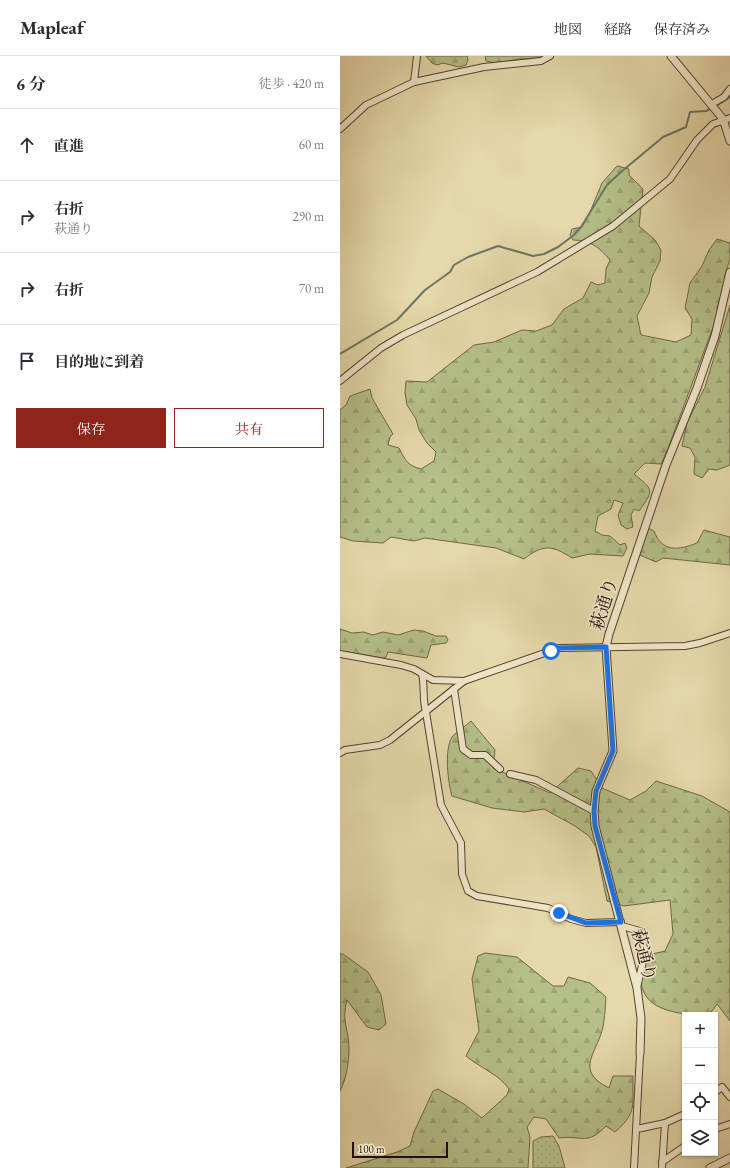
<!DOCTYPE html>
<html lang="ja">
<meta charset="utf-8">
<style>
body{margin:0;font-family:"EB Garamond","Noto Serif JP",serif;background:#f2f2f3;color:#2b2b33}
.controls{position:absolute;right:12px;bottom:12px;display:grid;overflow:hidden;border-radius:0px;box-shadow:0 1px 3px #0004}
.controls button{width:36px;height:36px;display:grid;place-items:center;padding:0;border:0;border-bottom:1px solid #e1e1e2;background:#fff;color:#2b2b33;font:20px sans-serif}
.scale{position:absolute;left:12px;bottom:10px;width:96px;box-sizing:border-box;padding-left:4px;border:2px solid #270f03;border-top:0;font-size:11px;line-height:14px;white-space:nowrap;color:#270f03;-webkit-text-stroke:3px #eee6c8;paint-order:stroke}
.stop{position:absolute;width:12px;height:12px;margin:-9px;border:3px solid #1a73e8;border-radius:50%;background:#fff}
.stop.end{background:#1a73e8;border-color:#fff;box-shadow:0 1px 4px #0008}
.list{margin:0;padding:0;list-style:none}
h2{display:flex;justify-content:space-between;align-items:center;height:52px;margin:0;padding:0 16px;font-size:17px}
h2 small{font-size:13px;font-weight:400;color:#7c7c81}
.list li{display:grid;grid-template-columns:26px 1fr auto;gap:12px;align-items:center;box-sizing:border-box;height:72px;padding:0 16px;border-top:1px solid #e1e1e2}
.list b{display:block;font-size:15px;white-space:nowrap}
.list p{margin:0;font-size:13px;white-space:nowrap;color:#7c7c81}
.list em{font-size:13px;font-style:normal;color:#7c7c81}
.actions{display:flex;gap:8px;padding:12px 16px}
.actions a{flex:1;padding:9px 0;border:1px solid #8f2418;border-radius:0px;text-align:center;font-size:14px;color:#8f2418}
.actions .main{background:#8f2418;color:#fff}
.icon{flex:none;width:22px;height:22px;fill:none;stroke:currentColor;stroke-width:2;stroke-linecap:round;stroke-linejoin:round}
.map{position:relative;flex:none;width:390px;height:1112px;overflow:hidden}
header{display:flex;align-items:center;gap:24px;box-sizing:border-box;height:56px;padding:0 20px;background:#fff;border-bottom:1px solid #e1e1e2}
header strong{font-size:19px}
nav{display:flex;gap:22px;margin-inline-start:auto;font-size:14px}
main{display:flex}
aside{flex:1;background:#fff}
.map>svg:first-child{display:block}
.grass{fill:url(#grass-dots);stroke:#6e6746}
.forest{fill:url(#forest-firs);stroke:#6e6746}
.lines{fill:none;stroke-linecap:round;stroke-linejoin:round}
.stream{stroke:#6a7664;stroke-width:2}
.minor-casing{stroke:#56412d;stroke-width:8}
.tertiary-casing{stroke:#56412d;stroke-width:9}
.minor{stroke:#eee6c8;stroke-width:6}
.tertiary{stroke:#eee6c8;stroke-width:7}
.route{stroke:#1a73e8;stroke-width:5}
.labels{text-anchor:middle;stroke-width:3;stroke-linejoin:round;paint-order:stroke}
.street-label{font-size:18px;fill:#270f03;stroke:#eee6c8}
</style>
<header>
<strong>Mapleaf</strong>
<nav><a>地図</a><a>経路</a><a>保存済み</a></nav>
</header>
<main>
<aside>
<h2>6 分<small>徒歩 · 420 m</small></h2>
<ul class="list">
<li><svg class="icon" aria-label="ahead" viewBox="0 0 24 24"><path d="M12 20V5M6 11l6-6 6 6"/></svg><div><b>直進</b></div><em>60 m</em></li>
<li><svg class="icon" aria-label="right" viewBox="0 0 24 24"><path d="M7 20v-9h11M14 6l5 5-5 5"/></svg><div><b>右折</b><p>萩通り</p></div><em>290 m</em></li>
<li><svg class="icon" aria-label="right" viewBox="0 0 24 24"><path d="M7 20v-9h11M14 6l5 5-5 5"/></svg><div><b>右折</b></div><em>70 m</em></li>
<li><svg class="icon" aria-label="arrive" viewBox="0 0 24 24"><path d="M6 21V4h12l-3 4 3 4H6"/></svg><div><b>目的地に到着</b></div></li>
</ul>
<div class="actions"><a class="main">保存</a><a>共有</a></div>
</aside>
<div class="map">
<svg width="390" height="1112" viewBox="0 0 390 1112">
<defs>
<pattern id="grass-dots" width="8" height="8" patternUnits="userSpaceOnUse"><rect width="8" height="8" fill="#b5bf88"/><path d="M2 2h.1M6 6h.1" fill="none" stroke="#9ca374" stroke-width="1.8" stroke-linecap="round"/></pattern>
<pattern id="forest-firs" width="22" height="20" patternUnits="userSpaceOnUse"><rect width="22" height="20" fill="#b5bf88"/><path d="M5 1l3.5 6h-7zM16 11l3.5 6h-7z" fill="#9ca374"/></pattern>
</defs>
<rect width="100%" height="100%" fill="#e5d8aa"/>
<filter id="stains"><feTurbulence type="fractalNoise" baseFrequency=".005" numOctaves="4"/><feColorMatrix values="0 0 0 0 .2 0 0 0 0 .09 0 0 0 0 .02 0 0 0 .5 -.17"/></filter>
<radialGradient id="worn" r=".72"><stop offset=".6" stop-color="#630" stop-opacity="0"/><stop offset="1" stop-color="#630" stop-opacity=".3"/></radialGradient>
<!-- grass -->
<path class="grass" d="M213,1080L219,1090L225,1112H193V1085L201,1081Z"/>
<!-- forest -->
<g class="forest">
<path d="M86,0H127L128,4L126,9L119,11L103,7L97,9L92,7Z"/>
<path d="M145,0H202L199,2L179,3L155,7L146,5Z"/>
<path d="M277,110L289,113V119L303,133L299,170L315,184L321,194L320,205L312,221L309,237L297,260L301,279L336,286L351,279L352,263L345,252L350,227L362,210L369,194L377,183L390,187V203L385,219L381,244L377,251L378,258L327,395L321,408L305,407L294,418C313,434 315,433 299,455L294,453L291,459L293,471L287,473L281,469L278,459L283,447L274,444L271,453L258,460L255,475L262,479L270,480L280,489L285,487L287,492L283,500L250,498L232,502C212,489 203,488 184,503L156,492L85,482L74,485L51,481L43,487L13,485L0,481V354L6,349L10,340L30,333L32,342L53,378L50,381L48,389L59,392C65,404 68,410 81,413L94,405L96,396L87,387L79,374L76,363L67,349L65,337L66,325L87,326L134,289L154,286L182,274L196,275L212,269L224,253L243,242L251,226L258,229L265,227L266,213L270,204C259,191 250,184 233,184L230,179L232,173L242,171L250,156L262,127Z"/>
<path d="M390,249V409L377,414L369,413L362,422L354,418L355,401L350,392L342,390L347,367L365,331Z"/>
<path d="M308,472L314,475C322,497 339,494 357,487L364,474L390,481V509L323,502L316,506L300,499V493Z"/>
<path d="M0,573L12,577L24,576L33,579L43,576L58,579L74,574L83,575L96,580H106L108,584L106,587L91,589L87,602L48,596L46,601L43,602L0,595Z"/>
<path d="M131,665L155,694L153,712L210,737L238,712L251,715L262,732L290,744L306,735L316,725L362,740L390,756V965L377,948L369,959C345,959 301,957 301,923C301,916 306,906 308,899L325,895L333,878L330,844L284,850L267,845L256,791L249,780L235,770L204,753L184,756L152,752L112,740C108,727 104,694 112,681C117,675 126,670 131,665Z"/>
<path d="M145,897L177,901L213,930H224L228,921L250,927L266,941C265,952 265,967 261,978C253,1001 237,1016 269,1032L273,1020H293C292,1049 298,1056 275,1076L266,1070C247,1090 243,1079 219,1082L206,1063L194,1061L187,1071L190,1081L188,1112H6L57,1096L70,1090L74,1076L93,1035L98,1033L124,1048L142,1062L167,1039L169,1033C160,1019 139,1011 126,1000L139,975L132,923L138,900Z"/>
<path d="M0,898H3L28,916L41,939L46,968L39,974L27,971L7,944C1,966 9,973 9,993C9,1006 6,1024 0,1035Z"/>
</g>
<g class="lines">
<!-- stream -->
<g class="stream">
<path d="M376,50L390,41"/>
<path d="M0,298L57,264L85,234L110,216L114,209L128,201L158,190L193,200L204,198L218,191L234,179L241,171L267,129L281,116L323,81L346,71L350,56L366,55L372,52"/>
</g>
<!-- minor casing -->
<g class="minor-casing">
<g id="minor">
<path d="M74,26L77,0"/>
<path d="M372,48L384,41L390,33"/>
<path d="M0,73L26,49L74,26L144,11L201,5L210,0"/>
<path d="M0,325L41,292L63,279L197,216L273,170L330,123L357,84L373,68L390,62"/>
<path d="M0,598L61,609L74,613L93,624L124,625"/>
<path d="M82,618C85,631 82,642 86,656L101,749L121,787L122,818L128,835L137,840L208,852L231,863L246,867L281,866"/>
<path d="M114,633L123,693L131,699H145L160,713"/>
<path d="M0,697L5,694L40,689L50,684L124,625L219,592L345,590L360,587L390,577"/>
<path d="M170,718L196,724L254,755"/>
<path d="M282,870L300,875L305,896L297,932"/>
<path d="M375,1036L382,1031L390,1041"/>
<path d="M297,1073L325,1067L345,1058"/>
<path d="M375,1073L390,1068"/>
<path d="M322,1106L345,1090"/>
<path d="M294,1112L300,998"/>
<path d="M322,1112L325,1067"/>
</g>
</g>
<!-- tertiary casing -->
<g class="tertiary-casing">
<g id="tertiary">
<path d="M331,0L383,63L390,85"/>
<path d="M300,998L301,962L297,932L255,770L254,755L256,735L273,695L266,591L269,578L326,409L357,332L375,280L390,216"/>
<path d="M370,1112L390,1102"/>
</g>
</g>
<!-- minor -->
<use href="#minor" class="minor"/>
<!-- tertiary -->
<use href="#tertiary" class="tertiary"/>
</g>
<g class="lines">
<!-- route -->
<path class="route" d="M211,595L219,592L266,591L273,695L256,735L254,755L255,770L281,866L246,867L219,857"/>
</g>
<g class="labels">
<!-- street labels -->
<g class="street-label">
<text transform="translate(264 548) rotate(-73)" y="6">萩通り</text>
<text transform="translate(304 899) rotate(76)" y="6">萩通り</text>
</g>
</g>
<rect width="100%" height="100%" filter="url(#stains)"/>
<rect width="100%" height="100%" fill="url(#worn)"/>
</svg>
<div class="controls">
<button>+</button>
<button>−</button>
<button><svg class="icon" aria-label="locate" viewBox="0 0 24 24"><circle cx="12" cy="12" r="6"/><path d="M12 2v4M12 18v4M2 12h4M18 12h4"/></svg></button>
<button><svg class="icon" aria-label="layers" viewBox="0 0 24 24"><path d="M12 4l9 5-9 5-9-5zM3 14l9 5 9-5"/></svg></button>
</div>
<div class="scale">100 m</div>
<div class="stop" style="left:211px;top:595px"></div>
<div class="stop end" style="left:219px;top:857px"></div>
</div>
</main>
